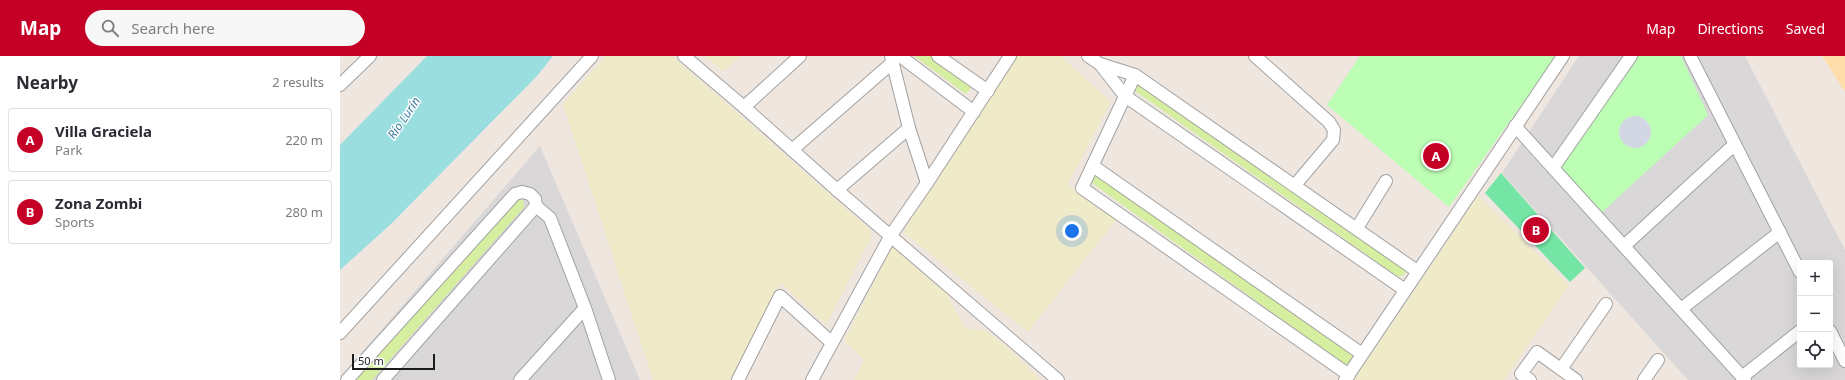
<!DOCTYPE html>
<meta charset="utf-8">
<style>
body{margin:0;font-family:"Noto Sans",sans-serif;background:#f7f7f7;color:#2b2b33}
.controls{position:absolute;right:12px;bottom:12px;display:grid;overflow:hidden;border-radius:4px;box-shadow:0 4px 16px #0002}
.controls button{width:36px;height:36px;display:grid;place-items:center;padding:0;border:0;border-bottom:1px solid #e1e1e2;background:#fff;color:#2b2b33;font:20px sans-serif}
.scale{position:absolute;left:12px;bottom:10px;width:83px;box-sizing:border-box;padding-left:4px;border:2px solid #1b1b1b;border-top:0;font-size:11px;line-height:14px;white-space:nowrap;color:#1b1b1b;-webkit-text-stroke:3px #fff;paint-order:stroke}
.you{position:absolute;left:732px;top:175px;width:14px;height:14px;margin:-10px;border:3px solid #fff;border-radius:50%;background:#1a73e8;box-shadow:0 0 0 6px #1a73e833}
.badge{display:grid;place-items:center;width:26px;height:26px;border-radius:50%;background:#c50026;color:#fff;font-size:13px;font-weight:700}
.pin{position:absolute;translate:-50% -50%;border:2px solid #fff;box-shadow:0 1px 4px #0006}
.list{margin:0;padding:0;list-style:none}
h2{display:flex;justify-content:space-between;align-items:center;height:52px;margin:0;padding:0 16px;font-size:17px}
h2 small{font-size:13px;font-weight:400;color:#7c7c81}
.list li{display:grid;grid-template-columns:26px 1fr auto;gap:12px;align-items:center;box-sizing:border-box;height:64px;margin:0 8px 8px;padding:0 8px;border:1px solid #e1e1e2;border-radius:4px}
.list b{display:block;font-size:15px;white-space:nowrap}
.list p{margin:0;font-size:13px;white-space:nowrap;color:#7c7c81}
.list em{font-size:13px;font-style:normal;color:#7c7c81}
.icon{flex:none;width:22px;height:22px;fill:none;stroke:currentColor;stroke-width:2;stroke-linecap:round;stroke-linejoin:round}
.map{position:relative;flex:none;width:1505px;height:324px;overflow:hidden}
header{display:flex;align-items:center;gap:24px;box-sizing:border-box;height:56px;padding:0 20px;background:#c50026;color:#fff}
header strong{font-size:19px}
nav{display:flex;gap:22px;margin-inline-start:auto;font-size:14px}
.search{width:280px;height:36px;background:#f7f7f7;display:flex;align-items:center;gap:10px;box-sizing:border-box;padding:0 14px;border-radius:22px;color:#7c7c81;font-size:15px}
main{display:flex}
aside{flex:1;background:#fff}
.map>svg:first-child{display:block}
.residential{fill:#d9d7d8;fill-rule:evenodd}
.farmland{fill:#efeac7}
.grass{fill:#d5ee9f}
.sand{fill:#ffdeab}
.park{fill:#bdfeb5}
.pitch{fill:#74e5a4}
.plaza{fill:#d3d6e3}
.water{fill:#9adee0}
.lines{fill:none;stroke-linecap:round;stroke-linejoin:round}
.minor-casing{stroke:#a2a2a2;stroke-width:14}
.minor{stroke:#fff;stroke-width:12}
.labels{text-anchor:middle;stroke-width:3;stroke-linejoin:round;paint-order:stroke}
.water-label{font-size:12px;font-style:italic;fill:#397b99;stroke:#fff}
</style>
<header>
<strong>Map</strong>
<div class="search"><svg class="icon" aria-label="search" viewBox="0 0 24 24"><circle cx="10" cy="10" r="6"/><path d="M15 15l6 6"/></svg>Search here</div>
<nav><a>Map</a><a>Directions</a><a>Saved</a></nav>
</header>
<main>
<aside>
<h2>Nearby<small>2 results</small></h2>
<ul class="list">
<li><span class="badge">A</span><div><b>Villa Graciela</b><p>Park</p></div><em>220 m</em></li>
<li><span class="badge">B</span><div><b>Zona Zombi</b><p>Sports</p></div><em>280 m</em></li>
</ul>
</aside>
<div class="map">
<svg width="1505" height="324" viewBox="0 0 1505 324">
<rect width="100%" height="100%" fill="#eee6df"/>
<!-- residential -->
<g class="residential">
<path d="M1239,0H1405L1505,194V324H1348L1162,117ZM1460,207H1490V309H1460Z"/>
<path d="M200,90L300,324H0V322Z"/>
</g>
<!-- farmland -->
<g class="farmland">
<path d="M266,0H332L530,174L532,180L486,269L441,227L390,324H313L223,48Z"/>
<path d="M365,0H401L383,15Z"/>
<path d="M676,0H721L771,46L728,128L776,164L688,276L563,176Z"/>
<path d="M1138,140L1229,229L1164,324H1014Z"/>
<path d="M552,191L607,238L625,272L644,274L666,290L701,324H514L524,304L504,285Z"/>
</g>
<!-- grass -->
<g class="grass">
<path d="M574,0H592L633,29L626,38Z"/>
<path d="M795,22L1067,215L1062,220H1057L791,32Z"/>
<path d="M752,115L1012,298L1014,303L1009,308H1004L748,124Z"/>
<path d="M178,142L183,144L184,151L32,324H16L99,229Z"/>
</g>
<!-- sand -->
<path class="sand" d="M1482,0H1505V36Z"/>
<!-- park -->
<g class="park">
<path d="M1020,0H1216L1109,151L987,49Z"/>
<path d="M1298,0H1341L1368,59L1262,156L1221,112Z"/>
</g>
<!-- pitch -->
<path class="pitch" d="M1161,117L1245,212L1230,226L1145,137Z"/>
<!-- plaza -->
<circle class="plaza" cx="1295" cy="76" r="16"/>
<!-- water -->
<path class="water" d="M87,0H213L197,20L51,168L0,214V89Z"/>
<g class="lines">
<!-- minor casing -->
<g class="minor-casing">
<g id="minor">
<path d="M344,0L404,51L497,134L718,324"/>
<path d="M551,0L569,72L587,127"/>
<path d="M560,0L634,56"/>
<path d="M598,0L648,35"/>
<path d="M748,0L760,8L785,40L1065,234"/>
<path d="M915,0L989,66L994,74L993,84L955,129"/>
<path d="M1350,0L1460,216"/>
<path d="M760,8L795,19L1077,215"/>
<path d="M795,19L742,132L1009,319"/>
<path d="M0,29L30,0"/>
<path d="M404,51L460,0"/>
<path d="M1175,70L1405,324"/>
<path d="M452,94L553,6"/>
<path d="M753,110L1022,298"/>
<path d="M1213,112L1291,0"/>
<path d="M497,134L569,72"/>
<path d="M1017,172L1046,125"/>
<path d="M1284,190L1395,88"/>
<path d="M1341,253L1440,176"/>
<path d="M1490,275L1505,305"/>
<path d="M0,277L252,0"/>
<path d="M1221,313L1266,248"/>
<path d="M1402,321L1460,275"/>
<path d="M7,324L175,138L182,136L190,138L195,143L196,150L210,162L245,252L269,324"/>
<path d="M43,324L196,150"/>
<path d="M180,324L245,252"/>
<path d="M398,324L440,240L491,286"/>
<path d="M472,324L551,179L587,127L670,0"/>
<path d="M1005,324L1223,0"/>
<path d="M1190,324L1181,318L1197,296L1236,324"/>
<path d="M1304,324L1318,304"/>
</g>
</g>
<!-- minor -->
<use href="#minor" class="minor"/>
</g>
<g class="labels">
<!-- water labels -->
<g class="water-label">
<text transform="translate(64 62) rotate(-56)" y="4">Río Lurín</text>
</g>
</g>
</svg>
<div class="controls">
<button>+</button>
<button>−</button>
<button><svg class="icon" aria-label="locate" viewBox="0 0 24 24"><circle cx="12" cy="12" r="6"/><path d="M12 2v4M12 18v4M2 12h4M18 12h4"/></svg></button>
</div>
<div class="scale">50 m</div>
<div class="you"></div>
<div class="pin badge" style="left:1096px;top:100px">A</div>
<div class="pin badge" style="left:1196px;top:174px">B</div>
</div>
</main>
